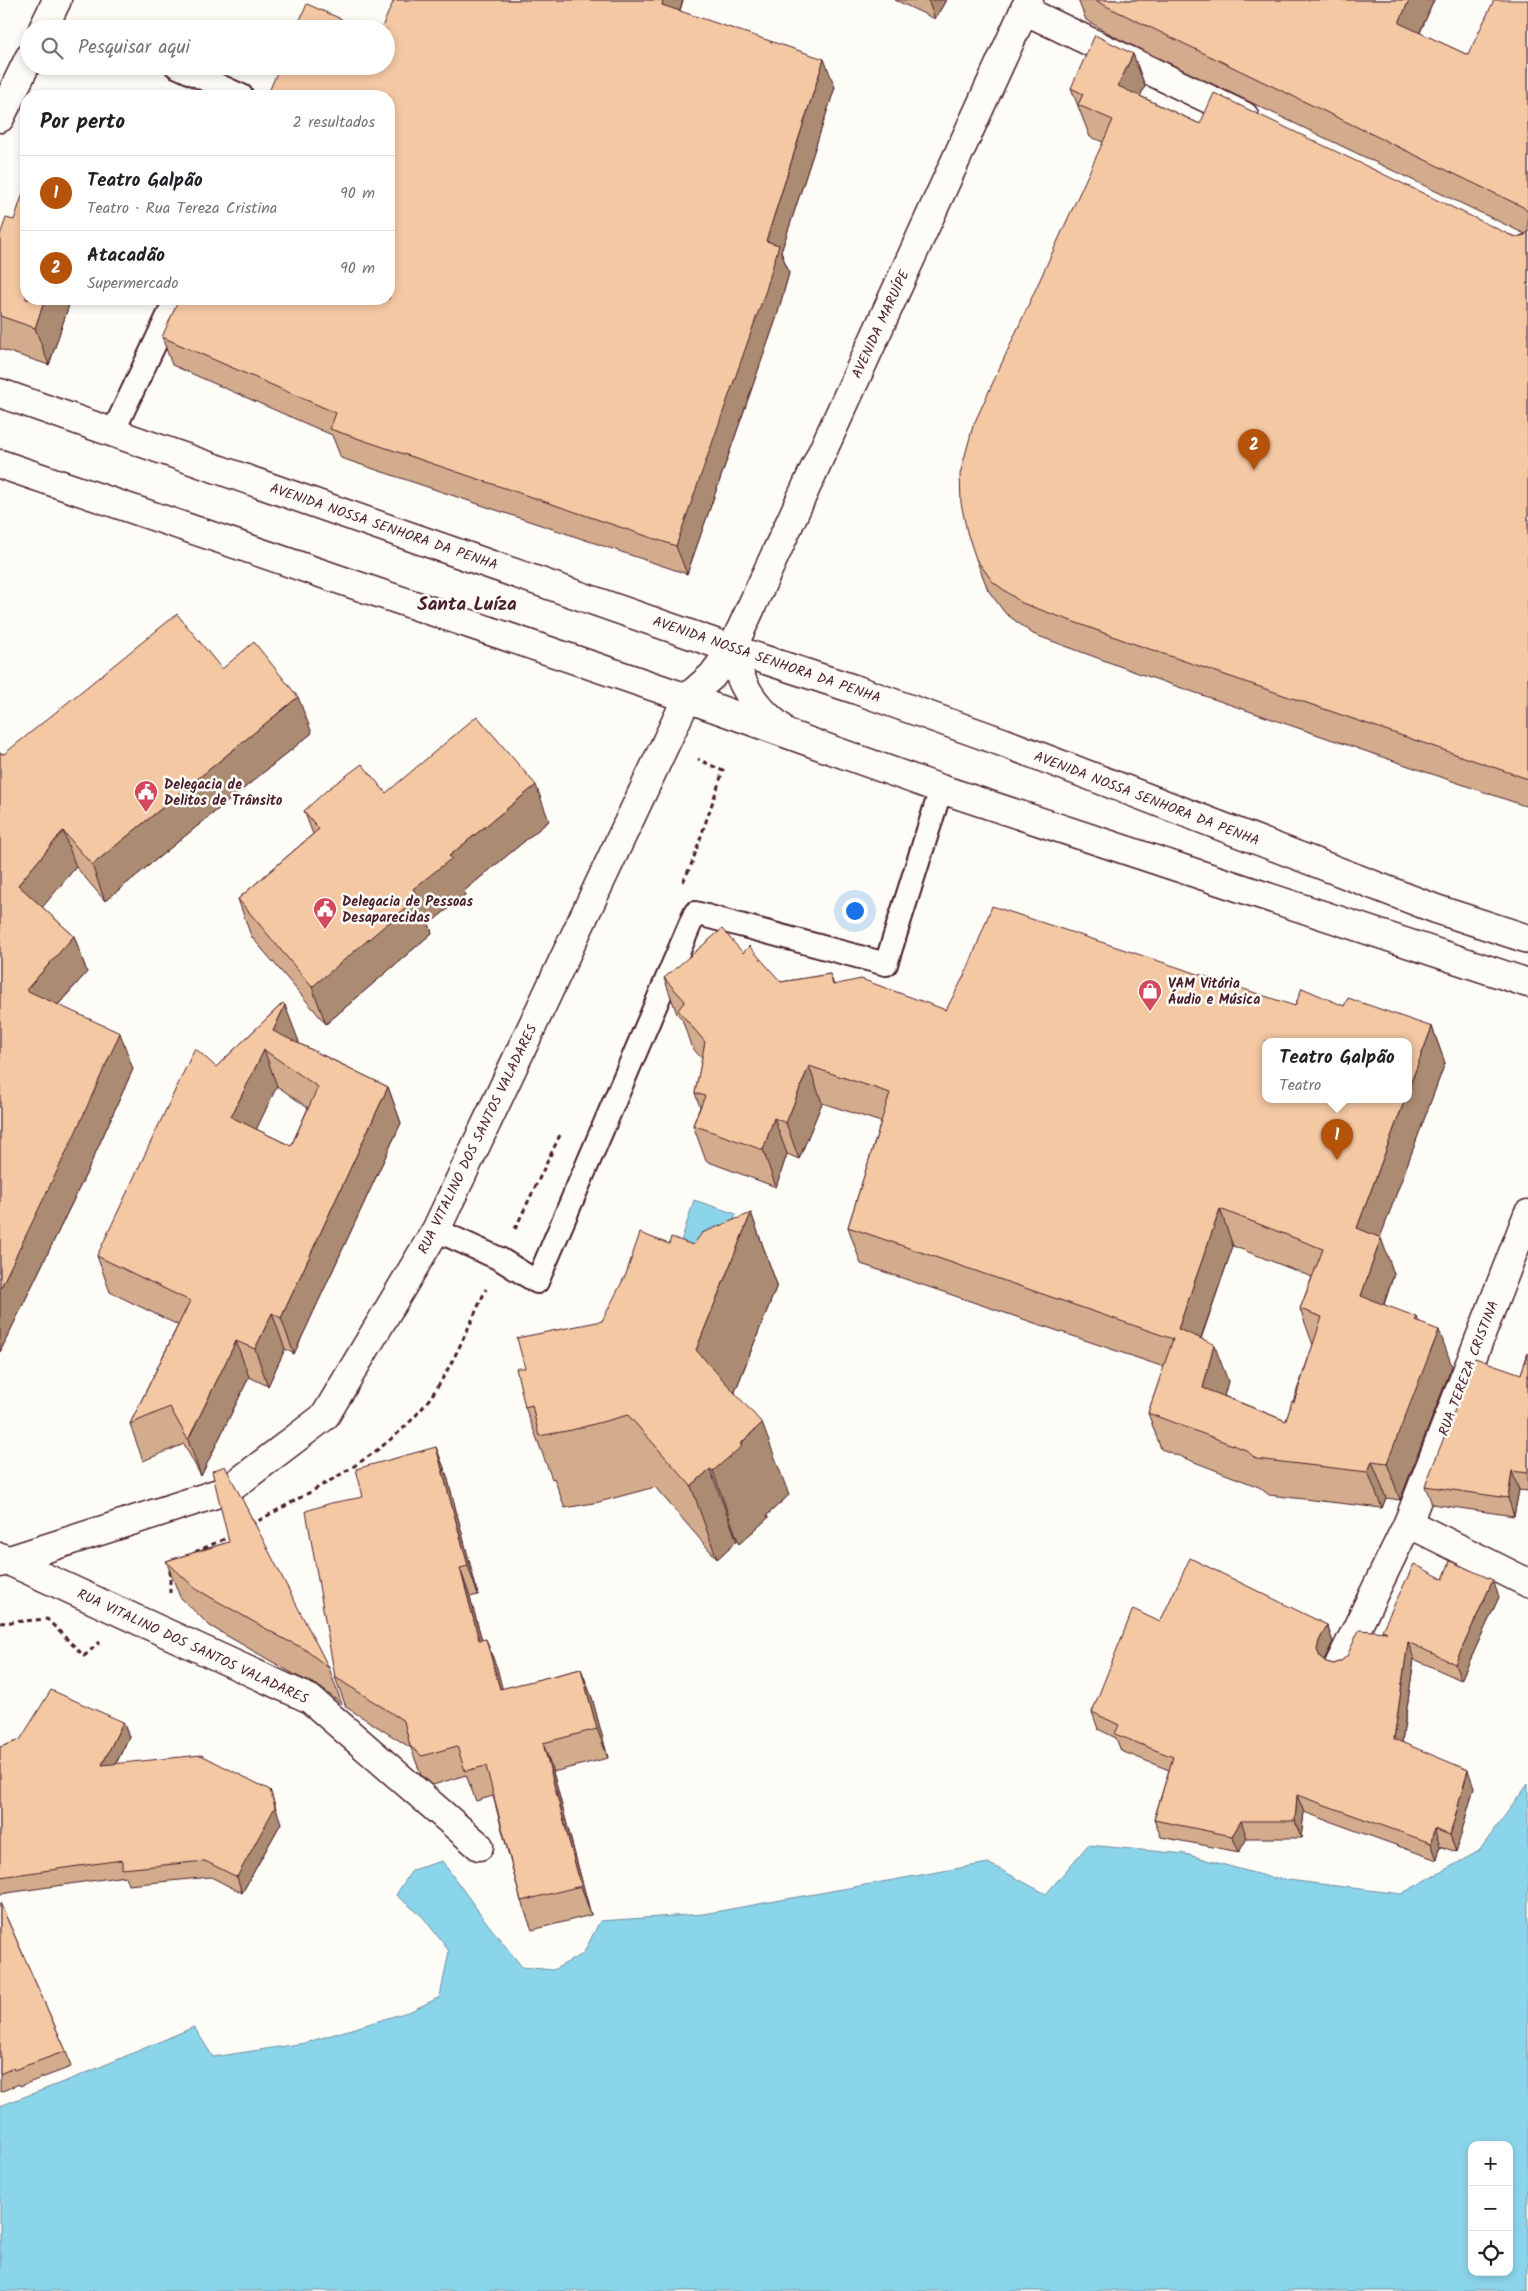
<!DOCTYPE html>
<html lang="pt">
<meta charset="utf-8">
<style>
body{margin:0;font-family:Kalam,sans-serif;background:#f2f2f2;color:#202124}
.controls{position:absolute;right:15px;bottom:15px;display:grid;overflow:hidden;border-radius:10px;box-shadow:0 2px 8px #0003}
.controls button{width:45px;height:45px;display:grid;place-items:center;padding:0;border:0;border-bottom:1px solid #e0e0e0;background:#fff;color:#202124;font:25px sans-serif}
.you{position:absolute;left:854px;top:910px;width:18px;height:18px;margin:-12px;border:4px solid #fff;border-radius:50%;background:#1a73e8;box-shadow:0 0 0 8px #1a73e833}
.badge{display:grid;place-items:center;width:32px;height:32px;border-radius:50%;background:#b45309;color:#fff;font-size:16px;font-weight:700}
.pin{position:absolute;translate:-50% -41px;filter:drop-shadow(0 1px 2px #0008)}
.pin::after{content:'';position:absolute;top:26px;width:18px;height:15px;background:inherit;clip-path:polygon(0 0,100% 0,50% 100%)}
.popup{position:absolute;left:1262px;top:1038px;width:150px;height:65px;box-sizing:border-box;display:grid;place-content:center;border-radius:10px;background:#fff;filter:drop-shadow(0 1px 4px #0005);font-size:16px;white-space:nowrap;color:#757577}
.popup b{font-size:19px;color:#202124}
.popup::after{content:'';position:absolute;left:50%;top:100%;margin-left:-10px;border:10px solid transparent;border-top-color:#fff}
.list{margin:0;padding:0;list-style:none}
h2{display:flex;justify-content:space-between;align-items:center;height:65px;margin:0;padding:0 20px;font-size:21px}
h2 small{font-size:16px;font-weight:400;color:#757577}
.list li{display:grid;grid-template-columns:32px 1fr auto;gap:15px;align-items:center;box-sizing:border-box;height:75px;padding:0 20px;border-top:1px solid #e0e0e0}
.list b{display:block;font-size:19px;white-space:nowrap}
.list p{margin:0;font-size:16px;white-space:nowrap;color:#757577}
.list em{font-size:16px;font-style:normal;color:#757577}
.icon{flex:none;width:28px;height:28px;fill:none;stroke:currentColor;stroke-width:2;stroke-linecap:round;stroke-linejoin:round}
.map{position:relative;flex:none;width:1528px;height:2291px;overflow:hidden}
.search{position:absolute;background:#fff;box-shadow:0 2px 8px #0003;left:20px;top:20px;width:375px;height:55px;display:flex;align-items:center;gap:12px;box-sizing:border-box;padding:0 18px;border-radius:28px;color:#757577;font-size:19px}
.panel{position:absolute;background:#fff;box-shadow:0 2px 8px #0003;left:20px;top:90px;width:375px;height:215px;border-radius:20px}
.map>svg:first-child{display:block}
.water{fill:#8bd5eb;stroke:#718c9e;fill-rule:evenodd}
.lines{fill:none;stroke-linecap:round;stroke-linejoin:round}
.lane-casing{stroke:#4a1f2b;stroke-width:26}
.street-casing{stroke:#4a1f2b;stroke-width:31}
.secondary-casing{stroke:#4a1f2b;stroke-width:31}
.primary-casing{stroke:#4a1f2b;stroke-width:31}
.path{stroke:#4a1f2b;stroke-width:3;stroke-dasharray:5 4;stroke-linecap:butt}
.lane{stroke:#fdfcf7;stroke-width:22}
.street{stroke:#fdfcf7;stroke-width:28}
.secondary{stroke:#fdfcf7;stroke-width:28}
.primary{stroke:#fdfcf7;stroke-width:28}
.wall{fill:#d2ac8c;stroke:#4a1f2b;fill-rule:evenodd}
.shaded-wall{fill:#ab8c72;stroke:#4a1f2b}
.building{fill:#f4c8a3;stroke:#4a1f2b;fill-rule:evenodd}
.labels{text-anchor:middle;stroke-width:5;stroke-linejoin:round;paint-order:stroke}
.street-label{font-size:14px;fill:#4a1f2b;stroke:#fdfcf7}
.poi-label{font-size:14px;font-weight:bold;fill:#4a1f2b;stroke:#fdfcf7;text-anchor:start}
.district-label{font-size:19px;font-weight:bold;fill:#4a1f2b;stroke:#fdfcf7}
</style>
<div class="map">
<svg width="1528" height="2291" viewBox="0 0 1528 2291">
<rect width="100%" height="100%" fill="#fdfcf7"/>
<filter id="ink" filterUnits="userSpaceOnUse"><feTurbulence type="fractalNoise" baseFrequency=".02" numOctaves="2"/><feDisplacementMap in="SourceGraphic" scale="10" xChannelSelector="R" yChannelSelector="G"/><feConvolveMatrix kernelMatrix="1 2 1 2 8 2 1 2 1" color-interpolation-filters="sRGB"/></filter>
<g filter="url(#ink)">
<!-- water -->
<g class="water">
<path d="M694,1200L736,1214L715,1273L675,1261Z"/>
<path d="M1528,1784V2291H0V2106L79,2076L194,2027L213,2057L305,2043L411,2011L440,1997L449,1951L423,1917L396,1895L412,1870L442,1861L487,1923L522,1967L553,1970L583,1954L600,1921L703,1914L988,1863L1046,1894L1088,1845L1185,1854L1272,1878L1401,1894L1479,1851ZM1472,2145H1509V2272H1472Z"/>
</g>
<g class="lines">
<!-- lane casing -->
<g class="lane-casing">
<g id="lane">
<path d="M176,66L242,96"/>
<path d="M113,432L176,299"/>
<path d="M436,1230L500,1259L537,1282L695,913L886,964L941,789"/>
</g>
</g>
<!-- street casing -->
<g class="street-casing">
<g id="street">
<path d="M1024,10L1244,116"/>
<path d="M43,29L57,0"/>
<path d="M0,118L29,58"/>
<path d="M1408,1523L1528,1583"/>
<path d="M0,1557L310,1699L479,1846"/>
<path d="M1339,1665L1408,1523L1528,1214"/>
</g>
</g>
<!-- secondary casing -->
<g class="secondary-casing">
<g id="secondary">
<path d="M732,649L1029,0"/>
<path d="M0,1563L228,1490L325,1416L436,1230L687,698"/>
</g>
</g>
<!-- primary casing -->
<g class="primary-casing">
<g id="primary">
<path d="M0,393L732,649L857,690L1005,743L1436,909L1528,939"/>
<path d="M0,464L687,698L941,789L1528,983"/>
<path d="M732,649C739,682 752,705 779,726"/>
<path d="M687,698L712,676L732,649"/>
</g>
</g>
<!-- path -->
<g class="path">
<path d="M683,882L692,863L723,771L698,759"/>
<path d="M515,1229L561,1133"/>
<path d="M251,1525C308,1492 375,1462 419,1412C447,1380 468,1328 486,1289"/>
<path d="M195,1552L231,1536"/>
<path d="M170,1570V1596"/>
<path d="M0,1623L47,1619L84,1656L100,1642"/>
</g>
<!-- lane -->
<use href="#lane" class="lane"/>
<!-- street -->
<use href="#street" class="street"/>
<!-- secondary -->
<use href="#secondary" class="secondary"/>
<!-- primary -->
<use href="#primary" class="primary"/>
</g>
<!-- wall -->
<g class="wall">
<path d="M394,0H683L680,11L835,87L781,252L789,273L776,319L687,574L341,458L332,435L172,365L162,337L386,66Z"/>
<path d="M895,0H946L935,19Z"/>
<path d="M1078,0H1434L1420,33L1468,55L1528,0V807L1138,673L1033,634L1005,613L988,590L976,559L1103,142L1090,137L1071,88L1133,54L1145,86L1140,96L1200,124L1510,235L1517,237L1525,234L1119,39L1086,20Z"/>
<path d="M0,235L26,299H71L49,365L0,349Z"/>
<path d="M222,669L312,733L105,901L76,867L42,907L74,936L87,972L58,1005L133,1069L86,1174L0,1352V753L4,754Z"/>
<path d="M304,811L549,821L464,891L465,895L429,924L432,933L326,1024L251,936L238,899L313,834Z"/>
<path d="M743,953L781,982L830,974L834,985L946,1010L1295,1006H1344L1432,1027L1445,1063L1380,1237L1394,1274L1384,1305L1419,1323L1452,1366L1400,1500L1386,1498L1382,1508L1269,1495L1259,1487L1161,1449L1148,1413L1164,1367L861,1264L848,1227L881,1122L822,1103L799,1159L787,1154L776,1187L706,1161L693,1125L700,1107L695,1093L702,1059L691,1046L682,1019L677,1014L664,978ZM1233,1246L1312,1277L1300,1309L1313,1345L1286,1421L1224,1396L1228,1381L1201,1339Z"/>
<path d="M283,1003L299,1042L298,1043L388,1087L401,1123L294,1354L285,1349L268,1386L249,1377L201,1476L184,1444L143,1461L130,1424L178,1325L110,1292L97,1256L216,1067ZM277,1086L308,1108L291,1146L256,1129Z"/>
<path d="M751,1213L777,1285L735,1392L789,1495L767,1515L768,1518L739,1544L737,1541L717,1559L655,1487L599,1502L565,1508L554,1478L552,1479L525,1407V1368L602,1321L669,1244L693,1245Z"/>
<path d="M1528,1353V1491L1519,1490L1514,1516L1432,1504L1425,1486L1521,1374Z"/>
<path d="M436,1447L447,1476L478,1595L470,1597L482,1640L497,1668L502,1689L581,1669L592,1698L608,1758L553,1772L591,1915L532,1930L521,1901L493,1796L476,1801L466,1775L433,1785L421,1775L411,1748L346,1707L335,1677L363,1497Z"/>
<path d="M229,1542L329,1668L342,1704L317,1685L297,1676L210,1626L180,1597L166,1561Z"/>
<path d="M1443,1579L1499,1597L1461,1680L1414,1659L1402,1742L1474,1787L1456,1852L1440,1846L1437,1860L1304,1812L1301,1838H1247L1239,1852L1161,1837L1154,1820L1169,1770L1121,1751L1116,1738L1098,1729L1092,1712L1160,1622L1327,1625L1333,1642L1325,1658L1324,1661L1326,1662L1334,1664L1341,1661L1347,1656L1383,1632L1382,1630Z"/>
<path d="M123,1722L129,1737L116,1764L281,1823L242,1893L211,1877L128,1885L125,1876L0,1894V1747Z"/>
<path d="M0,1903L66,2051L71,2067L20,2086L19,2084L0,2092Z"/>
</g>
<!-- shaded-wall -->
<g class="shaded-wall">
<path d="M663,0H683L672,33L662,5Z"/>
<path d="M928,0H946L935,19Z"/>
<path d="M1409,0H1434L1410,55L1399,23Z"/>
<path d="M1133,54L1145,86L1130,118L1118,86Z"/>
<path d="M824,59L835,87L781,252L789,273L776,319L687,574L676,546L766,241Z"/>
<path d="M45,299H71L49,365L35,328Z"/>
<path d="M298,697L312,733L105,901L92,865Z"/>
<path d="M536,785L549,821L464,891L465,895L429,924L432,933L326,1024L312,987L413,889L449,856Z"/>
<path d="M63,831L76,867L31,921L18,885Z"/>
<path d="M74,936L87,972L39,1026L26,990Z"/>
<path d="M285,1005L299,1042L287,1066L273,1031Z"/>
<path d="M1432,1027L1445,1063L1370,1265L1357,1228L1405,1099H1408V1090Z"/>
<path d="M120,1033L133,1069L86,1174L0,1352V1289Z"/>
<path d="M264,1050L277,1086L245,1153L231,1117Z"/>
<path d="M809,1066L822,1103L799,1159L786,1123Z"/>
<path d="M388,1087L401,1123L294,1354L281,1318Z"/>
<path d="M774,1118L787,1154L776,1187L763,1150Z"/>
<path d="M1220,1209L1233,1246L1191,1366L1178,1329Z"/>
<path d="M751,1213L777,1285L723,1422L696,1350Z"/>
<path d="M1381,1238L1394,1274L1374,1332L1361,1296Z"/>
<path d="M272,1313L285,1349L268,1386L255,1349Z"/>
<path d="M1417,1317L1430,1353L1439,1330L1452,1366L1400,1500L1387,1463L1415,1321Z"/>
<path d="M236,1341L249,1377L201,1476L188,1440Z"/>
<path d="M1214,1344L1228,1381L1217,1424L1203,1388Z"/>
<path d="M762,1423L789,1495L767,1515L768,1518L739,1544L713,1471Z"/>
<path d="M436,1447L447,1476L478,1595L468,1566Z"/>
<path d="M1372,1461L1386,1498L1382,1508L1368,1472Z"/>
<path d="M710,1469L737,1541L717,1559L691,1486Z"/>
<path d="M1512,1471L1519,1490L1514,1516L1508,1498Z"/>
<path d="M460,1568L470,1597L490,1670L479,1640Z"/>
<path d="M1493,1580L1499,1597L1461,1680L1455,1664Z"/>
<path d="M1327,1625L1333,1642L1325,1658L1324,1667L1317,1650L1319,1641Z"/>
<path d="M486,1639L497,1668L510,1718L500,1689Z"/>
<path d="M1408,1642L1414,1659L1400,1756L1394,1739Z"/>
<path d="M581,1669L592,1698L608,1758L597,1729Z"/>
<path d="M123,1722L129,1737L107,1781L102,1765Z"/>
<path d="M543,1743L553,1772L591,1915L581,1886Z"/>
<path d="M1468,1770L1474,1787L1456,1852L1450,1835Z"/>
<path d="M270,1790L281,1823L242,1893L237,1877Z"/>
<path d="M1297,1795L1304,1812L1301,1838L1295,1821Z"/>
<path d="M1241,1821L1247,1838L1239,1852L1232,1836Z"/>
<path d="M1434,1829L1440,1846L1437,1860L1431,1843Z"/>
</g>
<!-- building -->
<g class="building">
<path d="M394,0H663L662,5L824,59L766,241L779,245L766,290L676,546L330,429L336,413L162,337L179,299H389V96H267L280,66H386V29H381Z"/>
<path d="M1095,0H1409L1399,23L1468,55L1494,0H1528V212L1523,207L1108,7Z"/>
<path d="M307,4L364,29H296Z"/>
<path d="M1095,35L1133,54L1118,86L1200,124L1214,93L1510,235L1517,237L1525,235L1528,231V779L1126,641L1022,603L993,582L976,559L967,532L961,503L960,474L973,426L1113,120L1078,105L1083,94L1071,88Z"/>
<path d="M26,184V299H45L35,328L0,316V235L6,218L14,220Z"/>
<path d="M177,614L222,669L254,642L298,697L92,865L63,831L18,885L74,936L26,990L120,1033L73,1138L0,1289V753L4,754Z"/>
<path d="M477,716L536,785L449,856L452,858L413,889L419,897L312,987L238,899L319,829L304,811L328,789L362,764L386,793Z"/>
<path d="M992,906L1295,1006L1302,988L1344,1006L1348,998L1432,1027L1408,1090V1041H1266V1099H1405L1357,1228L1381,1238L1361,1296L1417,1317L1415,1321L1439,1330L1387,1463L1372,1461L1368,1472L1256,1459L1246,1450L1148,1413L1173,1339L848,1227L890,1093L809,1066L786,1123L774,1118L763,1150L693,1125L705,1096L695,1093L705,1042L678,1010L685,1001L664,978L722,929L743,953L749,946L781,982L830,974L833,985L861,979L946,1010L968,968ZM1220,1209L1323,1249L1300,1309L1322,1317L1294,1402L1292,1401L1286,1421L1203,1388L1214,1344L1178,1329Z"/>
<path d="M283,1003L285,1005L273,1031L388,1087L281,1318L272,1313L255,1349L236,1341L188,1440L170,1407L130,1424L190,1301L97,1256L195,1048L216,1067ZM264,1050L318,1087L291,1146L231,1117Z"/>
<path d="M751,1213L696,1350L762,1423L740,1444L742,1446L713,1471L710,1469L691,1486L628,1415L572,1430L539,1436L532,1405L525,1407L516,1368H525L517,1338L602,1321L626,1274L640,1233L669,1244L671,1237L693,1245L702,1233Z"/>
<path d="M1528,1353V1473L1512,1471L1508,1498L1425,1486L1475,1358L1521,1374Z"/>
<path d="M436,1447L468,1566L460,1568L479,1640L486,1639L500,1689L581,1669L597,1729L543,1743L581,1886L521,1901L486,1766L465,1771L457,1746L422,1756L410,1746L404,1721L335,1677L306,1511L331,1503L363,1497L356,1469Z"/>
<path d="M225,1466L329,1668L303,1648L284,1639L196,1589L166,1561L229,1542L212,1471Z"/>
<path d="M1190,1558L1327,1625L1319,1641L1317,1650L1320,1657L1326,1662L1334,1664L1341,1661L1347,1656L1359,1630L1387,1632L1382,1630L1414,1564L1443,1579L1450,1561L1493,1580L1455,1664L1408,1642L1394,1739L1468,1770L1450,1835L1434,1829L1431,1843L1297,1795L1295,1821H1241L1232,1836L1154,1820L1173,1757L1115,1734L1119,1725L1092,1712L1133,1609L1160,1622Z"/>
<path d="M51,1690L123,1722L102,1765L201,1755L270,1790L275,1807L237,1877L205,1861L122,1869V1860L0,1877V1747L20,1740Z"/>
<path d="M0,1903L66,2051L14,2070L13,2068L0,2074Z"/>
</g>
</g>
<!-- icons -->
<defs>
<g id="civic-pin" transform="scale(1.25)"><path d="M0 17L-7.5 6A9.5 9.5 0 1 1 7.5 6Z" fill="#d1495b" stroke="#fdfcf7"/><path d="M-.6-6.5H3V-4.5H.6V-3L4-1V1h2V6H-6V1h2V-1L-.6-3ZM-1.2 2.5V6h2.4V2.5Z" fill="#fff"/></g>
<g id="shop-pin" transform="scale(1.25)"><path d="M0 17L-7.5 6A9.5 9.5 0 1 1 7.5 6Z" fill="#d1495b" stroke="#fdfcf7"/><path d="M-5-2.5h2.3a2.7 3.5 0 0 1 5.4 0H5L5.5 6h-11ZM-1.5-2.5h3a1.5 2.3 0 0 0-3 0Z" fill="#fff"/></g>
</defs>
<g fill-rule="evenodd">
<use href="#civic-pin" x="146" y="792"/>
<use href="#civic-pin" x="325" y="909"/>
<use href="#shop-pin" x="1150" y="991"/>
</g>
<g class="labels">
<!-- street labels -->
<g class="street-label">
<text transform="translate(880 324) rotate(-65)" y="5">AVENIDA MARUÍPE</text>
<text transform="translate(384 526) rotate(19)" y="5">AVENIDA NOSSA SENHORA DA PENHA</text>
<text transform="translate(767 659) rotate(19)" y="5">AVENIDA NOSSA SENHORA DA PENHA</text>
<text transform="translate(1147 798) rotate(21)" y="5">AVENIDA NOSSA SENHORA DA PENHA</text>
<text transform="translate(477 1139) rotate(-64)" y="5">RUA VITALINO DOS SANTOS VALADARES</text>
<text transform="translate(1468 1368) rotate(-69)" y="5">RUA TEREZA CRISTINA</text>
<text transform="translate(193 1646) rotate(25)" y="5">RUA VITALINO DOS SANTOS VALADARES</text>
</g>
<!-- poi labels -->
<g class="poi-label">
<text x="164" y="789">Delegacia de<tspan x="164" dy="16">Delitos de Trânsito</tspan></text>
<text x="342" y="906">Delegacia de Pessoas<tspan x="342" dy="16">Desaparecidas</tspan></text>
<text x="1168" y="988">VAM Vitória<tspan x="1168" dy="16">Áudio e Música</tspan></text>
</g>
<!-- district labels -->
<g class="district-label">
<text x="467" y="610">Santa Luíza</text>
</g>
</g>
</svg>
<div class="controls">
<button>+</button>
<button>−</button>
<button><svg class="icon" aria-label="locate" viewBox="0 0 24 24"><circle cx="12" cy="12" r="6"/><path d="M12 2v4M12 18v4M2 12h4M18 12h4"/></svg></button>
</div>
<div class="you"></div>
<div class="pin badge" style="left:1337px;top:1160px">1</div>
<div class="popup"><b>Teatro Galpão</b>Teatro</div>
<div class="pin badge" style="left:1254px;top:470px">2</div>
<div class="search"><svg class="icon" aria-label="search" viewBox="0 0 24 24"><circle cx="10" cy="10" r="6"/><path d="M15 15l6 6"/></svg>Pesquisar aqui</div>
<section class="panel">
<h2>Por perto<small>2 resultados</small></h2>
<ul class="list">
<li><span class="badge">1</span><div><b>Teatro Galpão</b><p>Teatro · Rua Tereza Cristina</p></div><em>90 m</em></li>
<li><span class="badge">2</span><div><b>Atacadão</b><p>Supermercado</p></div><em>90 m</em></li>
</ul>
</section>
</div>
